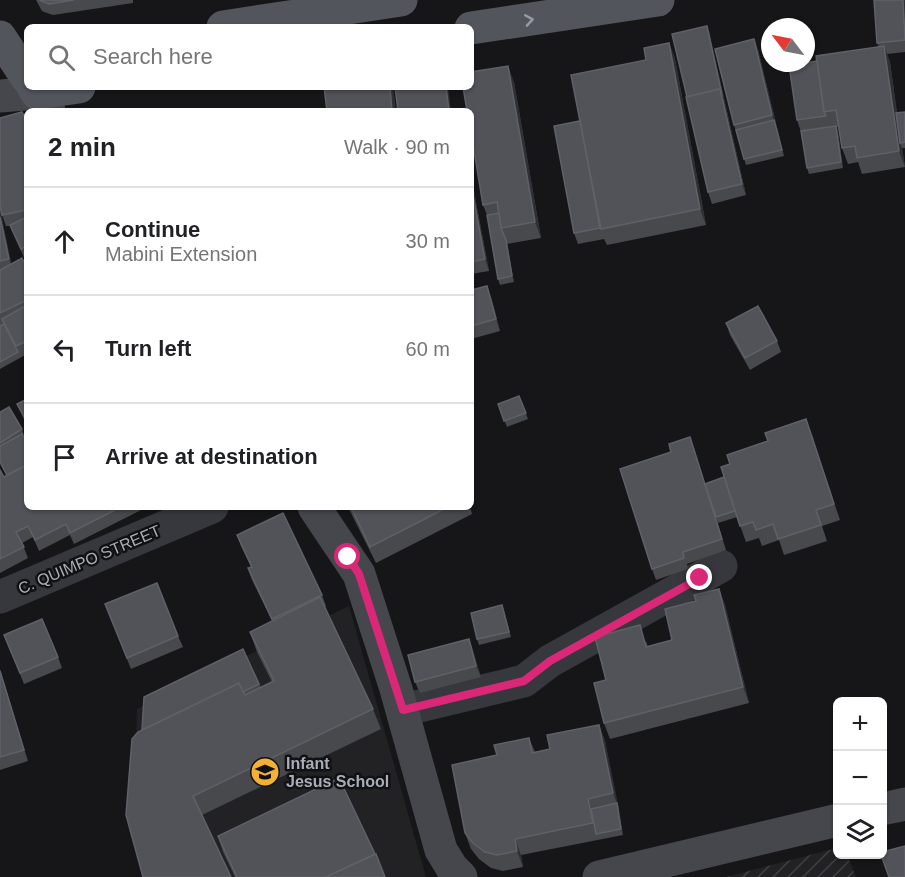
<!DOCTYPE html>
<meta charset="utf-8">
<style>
body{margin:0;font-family:Arial,sans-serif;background:#f6f6f6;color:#202124}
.controls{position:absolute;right:18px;bottom:18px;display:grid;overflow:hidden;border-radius:9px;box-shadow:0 2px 4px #0004}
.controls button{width:54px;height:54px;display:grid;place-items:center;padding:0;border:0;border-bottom:2px solid #e0e0e0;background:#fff;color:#202124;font:30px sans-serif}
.compass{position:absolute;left:761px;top:18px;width:54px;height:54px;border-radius:50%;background:#fff;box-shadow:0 2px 4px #0004;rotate:302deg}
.stop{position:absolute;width:18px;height:18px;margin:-14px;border:4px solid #db2777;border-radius:50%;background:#fff}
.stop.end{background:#db2777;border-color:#fff;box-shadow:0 2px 6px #0008}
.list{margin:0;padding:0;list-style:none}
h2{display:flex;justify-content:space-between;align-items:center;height:78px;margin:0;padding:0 24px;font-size:26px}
h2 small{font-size:20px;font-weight:400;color:#757577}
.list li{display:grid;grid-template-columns:39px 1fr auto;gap:18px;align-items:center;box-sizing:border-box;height:108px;padding:0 24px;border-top:2px solid #e0e0e0}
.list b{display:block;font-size:22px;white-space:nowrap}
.list p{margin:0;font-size:20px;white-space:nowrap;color:#757577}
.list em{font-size:20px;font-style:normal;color:#757577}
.icon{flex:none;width:33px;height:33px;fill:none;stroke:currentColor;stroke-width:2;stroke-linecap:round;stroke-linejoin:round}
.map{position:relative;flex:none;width:905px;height:877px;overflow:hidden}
.search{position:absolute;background:#fff;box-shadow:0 2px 4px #0004;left:24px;top:24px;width:450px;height:66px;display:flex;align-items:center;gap:15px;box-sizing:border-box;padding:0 21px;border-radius:9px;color:#757577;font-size:22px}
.panel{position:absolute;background:#fff;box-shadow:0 2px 4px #0004;left:24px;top:108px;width:450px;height:402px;border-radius:9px}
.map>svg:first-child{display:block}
.built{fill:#222225}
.industrial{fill:url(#industrial-furrows)}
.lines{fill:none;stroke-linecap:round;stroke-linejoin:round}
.street{stroke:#37383d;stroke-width:33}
.secondary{stroke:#45474d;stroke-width:33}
.primary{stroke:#53555c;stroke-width:33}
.wall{fill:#47494d}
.shaded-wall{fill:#2f3033}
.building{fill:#525359;stroke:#5f6168;stroke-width:1.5}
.oneway{stroke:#979ba6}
.route{stroke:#db2777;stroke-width:8}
.labels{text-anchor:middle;stroke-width:5;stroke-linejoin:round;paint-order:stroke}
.street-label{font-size:16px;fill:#a8adb8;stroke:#111113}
.poi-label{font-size:16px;font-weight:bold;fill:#a8adb8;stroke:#111113;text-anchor:start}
</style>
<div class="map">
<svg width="905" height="877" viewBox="0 0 905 877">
<defs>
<pattern id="industrial-furrows" width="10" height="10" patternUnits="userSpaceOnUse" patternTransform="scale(1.5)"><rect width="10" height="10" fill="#222225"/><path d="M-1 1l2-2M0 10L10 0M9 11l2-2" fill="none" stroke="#3f3f43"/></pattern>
</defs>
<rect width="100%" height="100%" fill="#161618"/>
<!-- built -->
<path class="built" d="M349,606L426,877H145L133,835L137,709Z"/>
<!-- industrial -->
<path class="industrial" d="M837,848L838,854L847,855L856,877H726Z"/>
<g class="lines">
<!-- street -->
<g class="street">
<path d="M0,597L212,507"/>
<path d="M403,710L524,681L550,661L721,566"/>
</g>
<!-- secondary -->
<g class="secondary">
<path d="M0,96L37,93L49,111"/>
<path d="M314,507L359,574L396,689L441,850L452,868L461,877"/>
<path d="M882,809L905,804"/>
<path d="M599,877L838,820"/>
</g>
<!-- primary -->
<g class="primary">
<path d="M223,27L401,0"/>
<path d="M471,28L658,0"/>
<path d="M0,37L27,78"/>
<path d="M33,87L37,93L79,87"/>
</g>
</g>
<!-- wall -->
<g class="wall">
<path d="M36,0H133V3L53,15L47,13L42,11Z"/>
<path d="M905,0V52L887,54L890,62L897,113L905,112V148H902L905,167L862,174L858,162L848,164L842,148L839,126L837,127L838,132L843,168L809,174L807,168L801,132L797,120L817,61L879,47L877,43Z"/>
<path d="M709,32L746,195L712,204L708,192L687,97Z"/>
<path d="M669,43L675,59L706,225L607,245L604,239L578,244L574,233L580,121L646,60Z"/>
<path d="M758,50L784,156L746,165L734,125Z"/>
<path d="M514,82L541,238L507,244L514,282L500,285L498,279L487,215L483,205Z"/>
<path d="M27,122V259L25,260L10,226H6L2,215Z"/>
<path d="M471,179L473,186L489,271L471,274Z"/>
<path d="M0,209L11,264L27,268V354L0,369Z"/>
<path d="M471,290L491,297L500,331L471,339Z"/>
<path d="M726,323L777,341L781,352L750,370L730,335Z"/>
<path d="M519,396L528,419L507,427L498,404Z"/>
<path d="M27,399V426L17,404Z"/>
<path d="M0,412L22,429L24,435L23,436L27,507H147L74,544L70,535L39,551L33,537L22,543L28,558L0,573V470L4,477L6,475L0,463Z"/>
<path d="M812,435L840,520L822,526L827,541L784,555L779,540L762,546L759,538L746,542L737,517L718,523L714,512L726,550L687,564L688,569L656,580L652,569L671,452L694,448L705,484L724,477Z"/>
<path d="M348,507H470L472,514L376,563Z"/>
<path d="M237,535L322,595L326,606L325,607L373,709L381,729L202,815L142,730L243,649L261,687L272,682L257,652L250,632L272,621L252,580L248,568L251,567L241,546Z"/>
<path d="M719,589L725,605L749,703L610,739L604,723L606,680L646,641L648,647L672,640L696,601Z"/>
<path d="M105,604L178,636L183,647L131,669Z"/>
<path d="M504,611L511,637L479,645L477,639Z"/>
<path d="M4,635L58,657L62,668L24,684Z"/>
<path d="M469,639L481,677L420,693L415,682Z"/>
<path d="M0,669L28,761L0,770Z"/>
<path d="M599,725L605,741L623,835L521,855L523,867L503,871L491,868L479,859L471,849L465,833L497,755L529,738L535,752L550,749Z"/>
<path d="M218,836L385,877H235L223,852Z"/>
</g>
<!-- shaded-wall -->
<g class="shaded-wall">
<path d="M903,0H905V27Z"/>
<path d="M707,26L709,32L746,195L742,184Z"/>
<path d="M754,39L758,50L784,156L772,115Z"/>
<path d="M669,43L675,59L706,225L700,209Z"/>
<path d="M884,46L890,62L901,142L900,143L902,148L905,167L899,151Z"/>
<path d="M508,66L514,82L541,238L535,222Z"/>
<path d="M390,87H392L394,92L396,111H392Z"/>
<path d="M446,87H448L451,111H449Z"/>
<path d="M836,126L838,132L843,168L841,162Z"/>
<path d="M471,179L473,186L489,271L485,259L471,184Z"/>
<path d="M0,209L13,271L9,259L0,217Z"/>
<path d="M506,240L507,244L514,282L512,276Z"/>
<path d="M487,286L491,297L500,331L496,319Z"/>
<path d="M806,419L812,435L840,520L834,504Z"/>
<path d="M719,589L725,605L749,703L743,687Z"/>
<path d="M469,639L473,650L481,677L476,666Z"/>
<path d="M0,669L28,761L24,750Z"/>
<path d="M599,725L605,741L619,809L613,793Z"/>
<path d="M588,799L593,815L596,834L593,823Z"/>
<path d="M617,803L619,809L623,835L621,829Z"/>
<path d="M515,839L521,855L523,867L517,851Z"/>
</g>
<!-- building -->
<g class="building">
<path d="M39,0H74L49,4Z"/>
<path d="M874,0H903L905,40L877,43Z"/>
<path d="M707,26L722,95L720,89L687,97L672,34Z"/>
<path d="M754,39L772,115L734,125L715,49Z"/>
<path d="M669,43L700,209L601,229L571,75L646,60L644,48Z"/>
<path d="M884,46L899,151L857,158L855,146L842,148L836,110L824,112L816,56Z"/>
<path d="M817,61L824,112L826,116L797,120L789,65Z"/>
<path d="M508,66L535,222L501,228L497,202L483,205L471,133V111H467L463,87H471V72Z"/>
<path d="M324,87H390L392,111H327Z"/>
<path d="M395,87H446L449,111H398Z"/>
<path d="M720,89L742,184L708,192L686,97Z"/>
<path d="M22,112L27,122V210L2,215L0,206V118Z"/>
<path d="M905,112V142L900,143L896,113Z"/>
<path d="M774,120L782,150L744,159L736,130Z"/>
<path d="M580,121L600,228L574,233L554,126Z"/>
<path d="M836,126L841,162L807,168L801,131Z"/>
<path d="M471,184L485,259L471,262Z"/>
<path d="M499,213L501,228L506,240L512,276L498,279L487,215Z"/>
<path d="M0,217L9,259L0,261Z"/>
<path d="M27,217V246L21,249L10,225Z"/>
<path d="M22,258L27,268V300L0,313V270Z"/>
<path d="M487,286L496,319L471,326V290Z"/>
<path d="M27,305V341L16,346L2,319Z"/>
<path d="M758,306L777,341L745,358L726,323Z"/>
<path d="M4,324L18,352L0,362V326Z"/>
<path d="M519,396L526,413L504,421L498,404Z"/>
<path d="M27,399V422L17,404Z"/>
<path d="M9,407L22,429L0,443V412Z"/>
<path d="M806,419L834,504L816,510L821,525L778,539L773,524L756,530L753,522L740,526L721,467L730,464L727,455L768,441L765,433Z"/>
<path d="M22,434L27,443V465L7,475L0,462V446Z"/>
<path d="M690,437L722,539L683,552L684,558L652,569L620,469L671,452L669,444Z"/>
<path d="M27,465V507H121L70,533L66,524L35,540L28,526L16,532L24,547L0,559V470L4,477Z"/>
<path d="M724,477L735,511L716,517L705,484Z"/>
<path d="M351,507H448L370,547Z"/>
<path d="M283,513L322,595L272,619L248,568L252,567L237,535Z"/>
<path d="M157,583L178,636L127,658L105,604Z"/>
<path d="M719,589L743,687L604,723L594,683L606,680L595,637L640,625L646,647L672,640L665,609L696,601L694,595Z"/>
<path d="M320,597L373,709L193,796L231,877H143L126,815L132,739L138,732L239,683L245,695L274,681L250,632Z"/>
<path d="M502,605L509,632L477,639L471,613Z"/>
<path d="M42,619L58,657L20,673L4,635Z"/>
<path d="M469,639L476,666L415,682L408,655Z"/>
<path d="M243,649L259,684L243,692L239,683L142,730L144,697Z"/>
<path d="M0,671L24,750L0,757Z"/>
<path d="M599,725L613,793L588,799L593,823L515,839L517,851L497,855L485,852L473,843L465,833L452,765L497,755L494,745L529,738L532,753L550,749L547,735Z"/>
<path d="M339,778L375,854L326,877H237L218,836Z"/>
<path d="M617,803L621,829L596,834L591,809Z"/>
<path d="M905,846V877H889L881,855H882V852Z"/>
<path d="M376,854L385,877H326Z"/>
</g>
<!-- one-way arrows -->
<defs><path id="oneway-chevron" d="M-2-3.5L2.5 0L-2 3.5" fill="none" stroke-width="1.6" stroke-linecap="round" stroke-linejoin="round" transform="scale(1.5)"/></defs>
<use class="oneway" href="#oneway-chevron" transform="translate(529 20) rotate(-9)"/>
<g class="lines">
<!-- route -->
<path class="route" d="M348,557L359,574L403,710L524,681L550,661L700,578"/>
</g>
<!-- icons -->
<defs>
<g id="school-disc" transform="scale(1.5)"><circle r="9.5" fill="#f2b134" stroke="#111113"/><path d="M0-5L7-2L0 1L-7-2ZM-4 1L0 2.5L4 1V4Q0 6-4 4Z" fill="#111"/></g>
</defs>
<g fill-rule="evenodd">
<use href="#school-disc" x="265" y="772"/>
</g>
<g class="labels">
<!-- street labels -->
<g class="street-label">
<text transform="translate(89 559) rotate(-23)" y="6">C. QUIMPO STREET</text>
</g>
<!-- poi labels -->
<g class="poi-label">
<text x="286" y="769">Infant<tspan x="286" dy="18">Jesus School</tspan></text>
</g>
</g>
</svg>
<div class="controls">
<button>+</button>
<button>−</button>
<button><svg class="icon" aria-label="layers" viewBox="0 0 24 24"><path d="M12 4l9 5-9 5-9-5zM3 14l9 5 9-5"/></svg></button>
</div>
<svg class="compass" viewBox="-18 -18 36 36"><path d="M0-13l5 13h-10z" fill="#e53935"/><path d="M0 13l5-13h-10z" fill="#757577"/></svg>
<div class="stop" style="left:348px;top:557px"></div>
<div class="stop end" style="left:700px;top:578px"></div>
<div class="search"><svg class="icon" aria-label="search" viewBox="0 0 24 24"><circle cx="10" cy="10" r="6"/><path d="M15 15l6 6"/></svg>Search here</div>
<section class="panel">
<h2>2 min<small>Walk · 90 m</small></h2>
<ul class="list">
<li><svg class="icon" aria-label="ahead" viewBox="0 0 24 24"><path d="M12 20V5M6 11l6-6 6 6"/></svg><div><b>Continue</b><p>Mabini Extension</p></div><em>30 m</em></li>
<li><svg class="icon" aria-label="left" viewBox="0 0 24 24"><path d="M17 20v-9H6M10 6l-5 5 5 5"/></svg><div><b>Turn left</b></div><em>60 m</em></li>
<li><svg class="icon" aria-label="arrive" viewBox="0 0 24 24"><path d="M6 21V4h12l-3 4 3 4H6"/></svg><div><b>Arrive at destination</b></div></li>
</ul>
</section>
</div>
